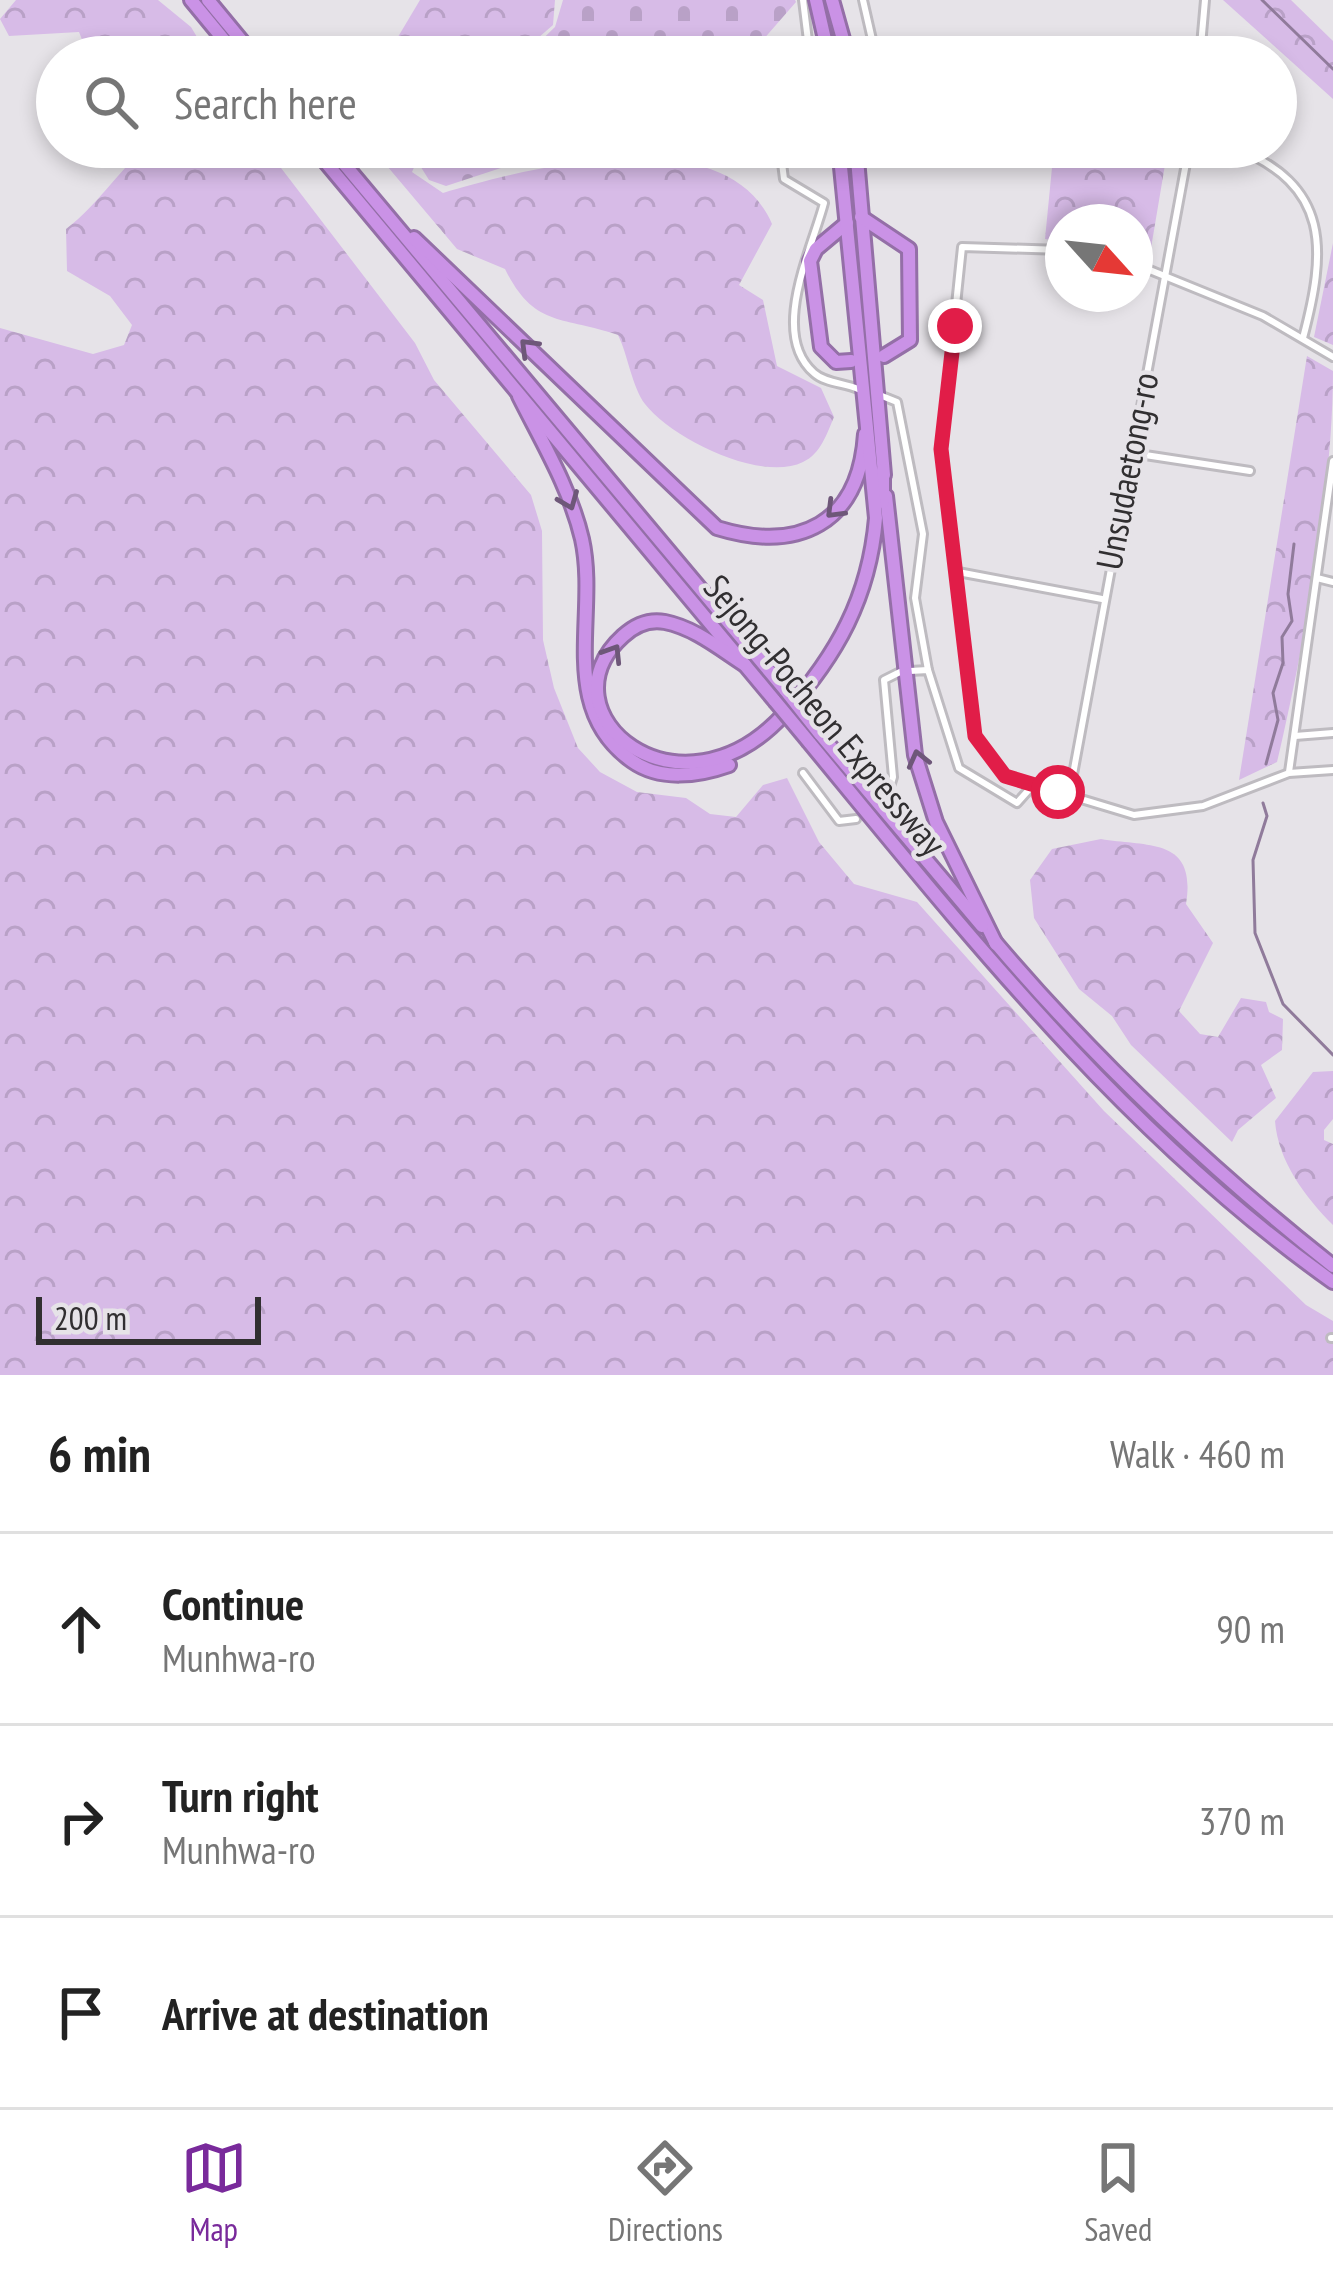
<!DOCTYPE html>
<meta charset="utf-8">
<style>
body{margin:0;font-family:"PT Sans Narrow",sans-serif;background:#f2f2f2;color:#222}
.compass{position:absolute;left:1045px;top:204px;width:108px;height:108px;border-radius:50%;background:#fff;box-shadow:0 6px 18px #0003;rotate:117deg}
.scale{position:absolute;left:36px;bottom:30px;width:225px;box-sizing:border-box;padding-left:12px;border:6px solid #312f31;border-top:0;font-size:33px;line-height:42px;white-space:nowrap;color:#312f31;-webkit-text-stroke:9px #e6e3e8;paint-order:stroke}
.stop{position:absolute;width:36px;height:36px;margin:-27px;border:9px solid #e11d48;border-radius:50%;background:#fff}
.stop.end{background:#e11d48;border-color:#fff;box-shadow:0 3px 12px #0008}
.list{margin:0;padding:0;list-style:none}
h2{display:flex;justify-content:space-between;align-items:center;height:156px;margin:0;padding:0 48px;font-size:51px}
h2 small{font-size:39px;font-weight:400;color:#767676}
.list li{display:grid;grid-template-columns:78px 1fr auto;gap:36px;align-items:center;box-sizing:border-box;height:192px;padding:0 48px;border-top:3px solid #e0e0e0}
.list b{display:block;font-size:45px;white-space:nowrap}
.list p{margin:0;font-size:39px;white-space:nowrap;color:#767676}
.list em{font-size:39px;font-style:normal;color:#767676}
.icon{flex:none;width:66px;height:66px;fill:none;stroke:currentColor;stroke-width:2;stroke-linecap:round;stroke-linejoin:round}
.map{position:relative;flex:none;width:1333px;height:1375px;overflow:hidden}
.search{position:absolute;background:#fff;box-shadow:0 6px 18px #0003;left:36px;right:36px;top:36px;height:132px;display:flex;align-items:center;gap:30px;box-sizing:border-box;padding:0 42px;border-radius:66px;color:#767676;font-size:45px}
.sheet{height:732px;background:#fff}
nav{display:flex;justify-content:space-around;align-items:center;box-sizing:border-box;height:168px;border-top:3px solid #e0e0e0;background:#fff;font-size:33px;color:#767676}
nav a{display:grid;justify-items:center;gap:6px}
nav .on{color:#792a9b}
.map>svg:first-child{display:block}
.forest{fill:url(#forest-crowns)}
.cemetery{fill:url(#cemetery-stones)}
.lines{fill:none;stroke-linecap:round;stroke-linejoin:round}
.stream{stroke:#907b9b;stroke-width:3}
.street-casing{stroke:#bebbc0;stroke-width:12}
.highway-casing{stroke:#946fa7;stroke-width:18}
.street{stroke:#fff;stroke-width:6}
.highway{stroke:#ca92e6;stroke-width:12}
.highway-bridge-casing{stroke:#946fa7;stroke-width:18;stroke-linecap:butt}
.highway-bridge{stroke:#ca92e6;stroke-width:12}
.oneway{stroke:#6e5779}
.route{stroke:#e11d48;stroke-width:15}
.labels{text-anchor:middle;stroke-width:9;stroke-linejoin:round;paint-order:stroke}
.street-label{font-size:36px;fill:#312f31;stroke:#e6e3e8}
</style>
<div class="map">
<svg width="1333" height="1375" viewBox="0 0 1333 1375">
<defs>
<pattern id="forest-crowns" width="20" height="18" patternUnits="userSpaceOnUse" patternTransform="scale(3)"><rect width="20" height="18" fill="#d7bbe7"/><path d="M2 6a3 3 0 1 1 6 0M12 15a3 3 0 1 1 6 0" fill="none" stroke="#b9a1c7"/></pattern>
<pattern id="cemetery-stones" width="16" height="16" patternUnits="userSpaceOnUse" patternTransform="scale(3)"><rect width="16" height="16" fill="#d7bbe7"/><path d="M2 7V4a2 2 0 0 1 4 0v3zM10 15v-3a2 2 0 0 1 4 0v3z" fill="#b9a1c7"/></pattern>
</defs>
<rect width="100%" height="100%" fill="#e6e3e8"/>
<!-- forest -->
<g class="forest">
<path d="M16,0H158L191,27L209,57H89L79,32L9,36L0,19Z"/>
<path d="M420,0H555L553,25L516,57H386Z"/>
<path d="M1223,0H1291L1333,41V99Z"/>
<path d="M147,147H265L415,343L434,380L531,495L542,531L543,640L554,688L578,748L600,772L637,792L686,798L710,814L736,817L763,785L787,778L819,842L854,884L917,902L1104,1111L1306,1305L1333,1321V1375H0V328L93,354L124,345L132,325L110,296L67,271L66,229C99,204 114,175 147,147Z"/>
<path d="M371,147H423L412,172L443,193C527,168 726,116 772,224L739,285L763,300L777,366L821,388L834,417C827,433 821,454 803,462C761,483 671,438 645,404C632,387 628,355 618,335C562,316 534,328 505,269L457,249Z"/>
<path d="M1054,147H1168L1150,254L1135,252V222H1063V242L1045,239Z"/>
<path d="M1333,243V345L1314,337Z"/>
<path d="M1307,356L1333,371C1333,488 1304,647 1277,762L1239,780Z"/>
<path d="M1101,839C1148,847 1197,837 1186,904L1213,943L1179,1011L1200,1034L1218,1037L1241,998L1266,1002L1269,1012L1283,1019L1282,1050L1261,1065L1276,1098L1238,1130L1232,1142L1131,1045L1112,1016L1079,989L1034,918L1030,880L1052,849Z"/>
<path d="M1333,1071V1119L1324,1130V1140L1333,1144V1225C1305,1197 1278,1161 1275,1121L1313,1072Z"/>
</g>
<!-- cemetery -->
<g class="cemetery">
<path d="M563,0H795L796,2L748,57H524L555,27Z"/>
<path d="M428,147H656L652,153L507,166L446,186L429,180L419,164Z"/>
</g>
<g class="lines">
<!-- stream -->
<g class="stream">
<path d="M1262,0L1333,69"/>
<path d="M1266,764L1278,720L1273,693L1283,663L1282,637L1292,621L1288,594L1294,544"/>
<path d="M1263,803L1267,816L1253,860L1255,933L1283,1004L1333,1055"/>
</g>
<!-- street casing -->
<g class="street-casing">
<g id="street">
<path d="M803,0L810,57"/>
<path d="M863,0L876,57"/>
<path d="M1200,57L1205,0"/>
<path d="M780,147L784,179L824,203C812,249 769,334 814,373C825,383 844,383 858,389"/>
<path d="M1233,147C1332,185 1326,251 1303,338"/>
<path d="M1063,250L962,247L941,449L975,736L1005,776L1134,815L1203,806L1289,773L1333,770"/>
<path d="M1135,264L1263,316L1333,357"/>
<path d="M882,396L897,402L923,534L915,598L928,670"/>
<path d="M1132,453L1250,471"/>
<path d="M958,572L1102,599"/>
<path d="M1317,578L1333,582"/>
<path d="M910,671L928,670L959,768L1017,803L1034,784"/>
<path d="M1295,736L1333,733"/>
<path d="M1289,772L1333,461"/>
<path d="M803,773L839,821L856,819"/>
<path d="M888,793L893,777L884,680L900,672"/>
<path d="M1069,796L1189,147"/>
<path d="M1331,1338H1333"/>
</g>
</g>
<!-- highway casing -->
<g class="highway-casing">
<g id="highway">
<path d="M191,0L238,57"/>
<path d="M208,0L255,57"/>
<path d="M816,0L829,57"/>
<path d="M832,0L848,57"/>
<path d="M313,147L775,701"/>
<path d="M330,147L786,691"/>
<path d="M856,147L884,475"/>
<path d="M861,217L909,249L910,340L884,356"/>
<path d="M847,223L816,249L810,261L821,347L836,362L851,361"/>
<path d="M414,238L717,528C799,553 859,524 865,434"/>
<path d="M519,396C542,442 570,488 582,539C599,615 556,707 632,761C660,781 698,776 729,765"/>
<path d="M886,496L915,755L936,822L996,944"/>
<path d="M883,502V470"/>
<path d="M745,665C720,649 695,628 665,622C649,619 635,625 623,636C538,713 680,830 785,713C837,655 869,598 876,518L839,147"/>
<path d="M820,734L982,926"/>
<path d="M809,742C968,935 1127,1136 1333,1282"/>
<path d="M995,942C1097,1062 1209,1168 1333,1266"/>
</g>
</g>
<!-- street -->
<use href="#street" class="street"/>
<!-- highway -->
<use href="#highway" class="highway"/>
<!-- highway-bridge casing -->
<g class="highway-bridge-casing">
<g id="highway-bridge">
<path d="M786,691L820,734"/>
<path d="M775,701L809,742"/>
</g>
</g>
<!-- highway-bridge -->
<use href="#highway-bridge" class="highway-bridge"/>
</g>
<!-- one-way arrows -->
<defs><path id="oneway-chevron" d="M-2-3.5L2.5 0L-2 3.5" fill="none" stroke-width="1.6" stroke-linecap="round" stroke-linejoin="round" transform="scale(3)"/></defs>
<g class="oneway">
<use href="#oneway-chevron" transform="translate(528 347) rotate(-135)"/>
<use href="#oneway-chevron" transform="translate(569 501) rotate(68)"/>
<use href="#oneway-chevron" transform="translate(834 510) rotate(135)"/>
<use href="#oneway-chevron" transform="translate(613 653) rotate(-58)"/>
<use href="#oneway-chevron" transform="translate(918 759) rotate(-104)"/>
</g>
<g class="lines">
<!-- route -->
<path class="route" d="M955,326L941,449L975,736L1005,776L1058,792"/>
</g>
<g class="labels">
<!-- street labels -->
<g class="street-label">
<text transform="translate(1127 471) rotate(-79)" y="13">Unsudaetong-ro</text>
<text transform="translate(825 715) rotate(50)" y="13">Sejong-Pocheon Expressway</text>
</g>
</g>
</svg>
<svg class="compass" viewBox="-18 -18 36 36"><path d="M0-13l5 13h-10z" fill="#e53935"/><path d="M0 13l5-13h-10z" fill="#767676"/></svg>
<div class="scale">200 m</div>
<div class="stop" style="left:1058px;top:792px"></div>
<div class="stop end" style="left:955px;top:326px"></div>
<div class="search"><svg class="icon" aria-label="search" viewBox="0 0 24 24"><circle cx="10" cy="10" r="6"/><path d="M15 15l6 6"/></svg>Search here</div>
</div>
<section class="sheet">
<h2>6 min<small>Walk · 460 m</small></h2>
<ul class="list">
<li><svg class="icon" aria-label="ahead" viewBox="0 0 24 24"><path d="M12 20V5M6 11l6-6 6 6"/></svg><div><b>Continue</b><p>Munhwa-ro</p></div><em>90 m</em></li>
<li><svg class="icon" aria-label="right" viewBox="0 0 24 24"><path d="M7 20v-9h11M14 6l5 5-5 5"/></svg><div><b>Turn right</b><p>Munhwa-ro</p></div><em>370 m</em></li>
<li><svg class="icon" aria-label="arrive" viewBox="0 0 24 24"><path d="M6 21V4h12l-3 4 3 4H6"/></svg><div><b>Arrive at destination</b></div></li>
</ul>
</section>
<nav>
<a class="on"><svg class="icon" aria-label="map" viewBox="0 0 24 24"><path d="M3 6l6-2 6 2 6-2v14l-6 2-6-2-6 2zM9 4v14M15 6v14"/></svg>Map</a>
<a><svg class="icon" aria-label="directions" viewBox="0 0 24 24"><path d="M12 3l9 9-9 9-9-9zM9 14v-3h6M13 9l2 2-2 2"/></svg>Directions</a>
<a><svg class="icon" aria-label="saved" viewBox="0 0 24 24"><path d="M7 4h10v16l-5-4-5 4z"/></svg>Saved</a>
</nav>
